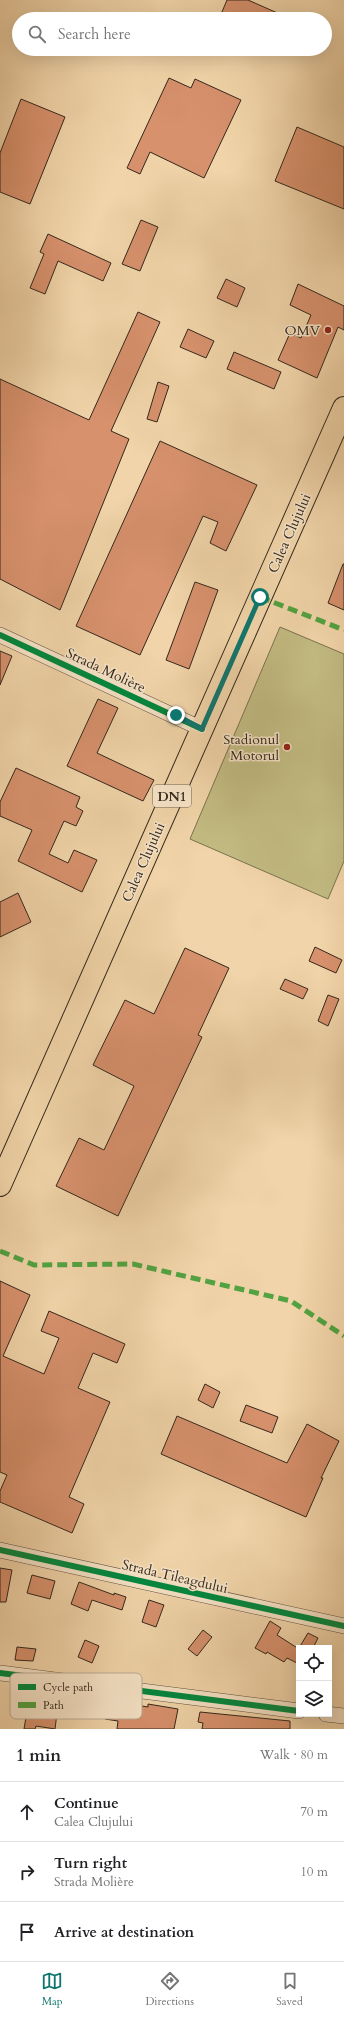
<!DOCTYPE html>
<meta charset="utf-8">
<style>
body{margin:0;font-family:Cardo,serif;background:#f6f6f6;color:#202124}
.controls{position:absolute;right:12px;bottom:12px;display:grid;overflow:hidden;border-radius:0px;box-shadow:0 4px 16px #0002}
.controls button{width:36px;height:36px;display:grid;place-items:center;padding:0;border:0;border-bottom:1px solid #e0e0e0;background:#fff;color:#202124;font:20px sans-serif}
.stop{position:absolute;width:12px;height:12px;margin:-9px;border:3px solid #0f766e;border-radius:50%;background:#fff}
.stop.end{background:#0f766e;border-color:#fff;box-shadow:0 1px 4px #0008}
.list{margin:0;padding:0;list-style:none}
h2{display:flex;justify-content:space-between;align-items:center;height:52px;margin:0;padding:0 16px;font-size:17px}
h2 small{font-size:13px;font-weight:400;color:#757577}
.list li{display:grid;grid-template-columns:26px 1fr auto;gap:12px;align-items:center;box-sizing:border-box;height:60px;padding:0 16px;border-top:1px solid #e0e0e0}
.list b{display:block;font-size:15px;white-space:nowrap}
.list p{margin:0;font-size:13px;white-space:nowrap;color:#757577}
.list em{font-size:13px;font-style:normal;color:#757577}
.icon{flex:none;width:22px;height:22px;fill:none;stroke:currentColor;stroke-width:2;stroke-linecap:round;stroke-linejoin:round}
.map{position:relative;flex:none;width:344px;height:1729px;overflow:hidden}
.search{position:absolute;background:#fff;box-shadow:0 4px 16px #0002;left:12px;right:12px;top:12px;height:44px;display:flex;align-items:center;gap:10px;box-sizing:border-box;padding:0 14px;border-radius:22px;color:#757577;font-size:15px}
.sheet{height:232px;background:#fff}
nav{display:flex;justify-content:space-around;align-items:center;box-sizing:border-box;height:56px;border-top:1px solid #e0e0e0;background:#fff;font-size:11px;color:#757577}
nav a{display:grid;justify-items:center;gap:2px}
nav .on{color:#0f766e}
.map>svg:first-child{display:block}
.green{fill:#c2bb82;stroke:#7a724f}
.building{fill:#d7916d;stroke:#33281c}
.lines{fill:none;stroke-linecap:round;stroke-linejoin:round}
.minor-casing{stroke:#62533f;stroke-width:16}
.primary-casing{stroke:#33281c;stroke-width:24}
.minor{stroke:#f6e3c7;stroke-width:15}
.primary{stroke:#f1d4a9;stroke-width:22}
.quiet{stroke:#52a341;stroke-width:5;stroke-dasharray:10 5;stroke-linecap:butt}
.cycleway-casing{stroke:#f6e3c7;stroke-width:8}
.cycleway{stroke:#00873e;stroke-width:6}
.route{stroke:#0f766e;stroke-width:5}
.poi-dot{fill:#8f2418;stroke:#f6e3c7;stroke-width:1.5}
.labels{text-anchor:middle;stroke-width:3;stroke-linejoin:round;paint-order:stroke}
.shield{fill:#f6e3c7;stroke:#6e604f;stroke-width:1}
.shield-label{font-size:13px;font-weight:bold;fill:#33281c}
.poi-label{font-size:14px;fill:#33281c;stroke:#f6e3c7;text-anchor:end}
.street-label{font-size:14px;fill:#33281c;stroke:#f6e3c7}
.key{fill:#f6e3c7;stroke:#bcab94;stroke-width:1}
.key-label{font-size:11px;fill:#33281c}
</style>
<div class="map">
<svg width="344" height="1729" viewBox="0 0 344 1729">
<rect width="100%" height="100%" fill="#f1d4a9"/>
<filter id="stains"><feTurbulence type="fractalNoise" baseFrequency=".005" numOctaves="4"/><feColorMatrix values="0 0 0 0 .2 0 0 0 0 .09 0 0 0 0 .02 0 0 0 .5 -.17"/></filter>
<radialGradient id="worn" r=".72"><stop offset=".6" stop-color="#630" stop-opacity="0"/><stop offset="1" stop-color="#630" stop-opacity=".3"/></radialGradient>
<!-- green -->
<path class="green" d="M280,627L344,654V861L328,899L190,839Z"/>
<!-- building -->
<g class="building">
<path d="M227,0H248L291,19H219Z"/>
<path d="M169,78L191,88L195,79L241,100L204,178L150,152L140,174L127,168Z"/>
<path d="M21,99L65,117L30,204L0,192V153Z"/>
<path d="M297,127L344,147V209L275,181Z"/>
<path d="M141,220L158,227L140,271L122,264Z"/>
<path d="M48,234L111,263L103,281L58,261L45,294L30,288L44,254L40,252Z"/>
<path d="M226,279L245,288L237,307L217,298Z"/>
<path d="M298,284L344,306V330L338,327L317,378L278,360L290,333L301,338L311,315L290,305Z"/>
<path d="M138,312L160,322L111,431L129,439L60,610L0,579V379L89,420Z"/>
<path d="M188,329L214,341L206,358L180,347Z"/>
<path d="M234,352L281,372L274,389L227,369Z"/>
<path d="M158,382L169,386L157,422L147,419Z"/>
<path d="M160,441L257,485L226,551L210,543L218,522L203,516L140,655L76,626Z"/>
<path d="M343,564H344V610L328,603Z"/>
<path d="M195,582L218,590L189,669L166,660Z"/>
<path d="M0,651L12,656L0,685Z"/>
<path d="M98,699L118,708L97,753L154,780L143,801L67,766Z"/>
<path d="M16,768L80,797L76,807L83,811L76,826L64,821L49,854L68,863L74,850L97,860L82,892L18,861L32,830L0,816V802Z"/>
<path d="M18,893L31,922L0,937V902Z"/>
<path d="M315,947L342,960L336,973L309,961Z"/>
<path d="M185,948L229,968L198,1035L202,1037L118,1216L56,1186L79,1138L104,1150L134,1086L93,1065L125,1000L154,1014Z"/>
<path d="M285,979L308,989L303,999L280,989Z"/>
<path d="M328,995L339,999L328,1026L318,1021Z"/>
<path d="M0,1281L30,1295L3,1356L44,1374L59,1338L41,1331L49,1311L125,1344L117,1363L93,1353L78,1388L110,1402L69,1497L84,1504L72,1533L0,1502V1491L7,1475L0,1472Z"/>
<path d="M205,1384L220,1392L213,1408L198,1400Z"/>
<path d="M246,1405L278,1417L272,1433L240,1421Z"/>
<path d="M177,1416L287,1463L307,1424L339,1441L321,1478H323L306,1517L161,1454Z"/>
<path d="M0,1568L12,1570L6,1602H0Z"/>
<path d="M32,1575L55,1581L50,1599L27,1593Z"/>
<path d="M79,1582L114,1595V1593L126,1597L122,1610L92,1600L88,1611L71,1604Z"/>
<path d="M149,1600L164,1605L156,1627L142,1622Z"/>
<path d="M270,1621L281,1628L277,1635L299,1649V1664L287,1658L284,1662L267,1652L266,1654L255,1648Z"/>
<path d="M203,1630L212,1637L197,1656L188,1649Z"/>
<path d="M308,1633L318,1638L313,1648H299Z"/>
<path d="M85,1640L99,1646L92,1663L78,1657Z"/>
<path d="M17,1647L36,1649L33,1661L15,1660Z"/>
<path d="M47,1692L80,1697L79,1708L58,1705L55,1729L36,1726L35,1729H24L30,1693L46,1695Z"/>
<path d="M108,1700L148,1707V1704L178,1709L174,1729H117L118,1721L105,1719Z"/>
<path d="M200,1712L290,1721V1729H202L203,1723L198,1722Z"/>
</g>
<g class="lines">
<!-- minor casing -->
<g class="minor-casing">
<g id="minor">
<path d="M0,635L202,729"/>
<path d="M0,1550L344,1626"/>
<path d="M0,1673L299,1711"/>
<path d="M326,1714L344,1716"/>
</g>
</g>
<!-- primary casing -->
<g class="primary-casing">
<path id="primary" d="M0,1185L344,408"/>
</g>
<!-- minor -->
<use href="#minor" class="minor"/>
<!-- primary -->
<use href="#primary" class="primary"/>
<!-- quiet -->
<g class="quiet">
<path d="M260,597L344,630"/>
<path d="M0,1251L34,1265L133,1264L291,1301L344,1336"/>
</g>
<!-- cycleway casing -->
<g class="cycleway-casing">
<g id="cycleway">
<path d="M0,635L202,729"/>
<path d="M0,1550L344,1626"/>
<path d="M0,1673L299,1711"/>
</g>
</g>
<!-- cycleway -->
<use href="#cycleway" class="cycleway"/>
</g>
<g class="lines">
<!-- route -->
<path class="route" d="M176,715L202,729L260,597"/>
</g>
<!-- markers -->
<g class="poi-dot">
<circle cx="328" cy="330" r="4"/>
<circle cx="287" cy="747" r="4"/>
</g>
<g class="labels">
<!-- shield labels -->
<rect class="shield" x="153" y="785" width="38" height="22" rx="3"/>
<g class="shield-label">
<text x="172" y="801">DN1</text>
</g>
<!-- poi labels -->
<g class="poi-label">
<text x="320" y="335">OMV</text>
<text x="279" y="744">Stadionul<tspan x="279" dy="16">Motorul</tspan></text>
</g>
<!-- street labels -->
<g class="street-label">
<text transform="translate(289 533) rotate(-66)" y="5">Calea Clujului</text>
<text transform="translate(106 670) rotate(25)" y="5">Strada Molière</text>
<text transform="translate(143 862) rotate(-66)" y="5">Calea Clujului</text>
<text transform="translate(175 1576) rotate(13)" y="5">Strada Tileagdului</text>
</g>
</g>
<!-- legend -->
<rect x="10" y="1673" width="132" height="46" rx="6" class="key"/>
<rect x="18" y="1684" width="18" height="6" fill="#00873e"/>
<rect x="18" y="1702" width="18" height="6" fill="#52a341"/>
<g class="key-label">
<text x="43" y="1691">Cycle path</text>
<text x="43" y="1709">Path</text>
</g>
<rect width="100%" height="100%" filter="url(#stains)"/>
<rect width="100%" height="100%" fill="url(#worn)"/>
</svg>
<div class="controls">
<button><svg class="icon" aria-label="locate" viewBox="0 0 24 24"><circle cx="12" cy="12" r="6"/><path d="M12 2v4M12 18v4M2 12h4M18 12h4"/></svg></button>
<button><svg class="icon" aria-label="layers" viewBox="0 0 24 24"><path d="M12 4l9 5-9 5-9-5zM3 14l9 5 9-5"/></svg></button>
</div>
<div class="stop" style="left:260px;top:597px"></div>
<div class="stop end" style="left:176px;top:715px"></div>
<div class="search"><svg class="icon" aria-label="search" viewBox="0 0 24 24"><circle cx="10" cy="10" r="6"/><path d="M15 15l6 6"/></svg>Search here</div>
</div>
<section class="sheet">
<h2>1 min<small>Walk · 80 m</small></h2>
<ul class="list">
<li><svg class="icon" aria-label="ahead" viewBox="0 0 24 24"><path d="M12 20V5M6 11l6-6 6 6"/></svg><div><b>Continue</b><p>Calea Clujului</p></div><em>70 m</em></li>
<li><svg class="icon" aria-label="right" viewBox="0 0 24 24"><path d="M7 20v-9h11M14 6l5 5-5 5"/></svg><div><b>Turn right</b><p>Strada Molière</p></div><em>10 m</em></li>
<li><svg class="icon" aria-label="arrive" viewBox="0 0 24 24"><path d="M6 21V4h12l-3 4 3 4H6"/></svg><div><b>Arrive at destination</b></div></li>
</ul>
</section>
<nav>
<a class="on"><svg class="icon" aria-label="map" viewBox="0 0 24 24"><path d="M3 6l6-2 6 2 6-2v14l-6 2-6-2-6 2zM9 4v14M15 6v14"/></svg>Map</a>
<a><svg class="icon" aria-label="directions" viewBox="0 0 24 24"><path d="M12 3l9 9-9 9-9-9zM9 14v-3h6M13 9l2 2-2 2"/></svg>Directions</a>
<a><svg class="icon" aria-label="saved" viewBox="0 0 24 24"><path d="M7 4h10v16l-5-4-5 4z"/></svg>Saved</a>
</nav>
